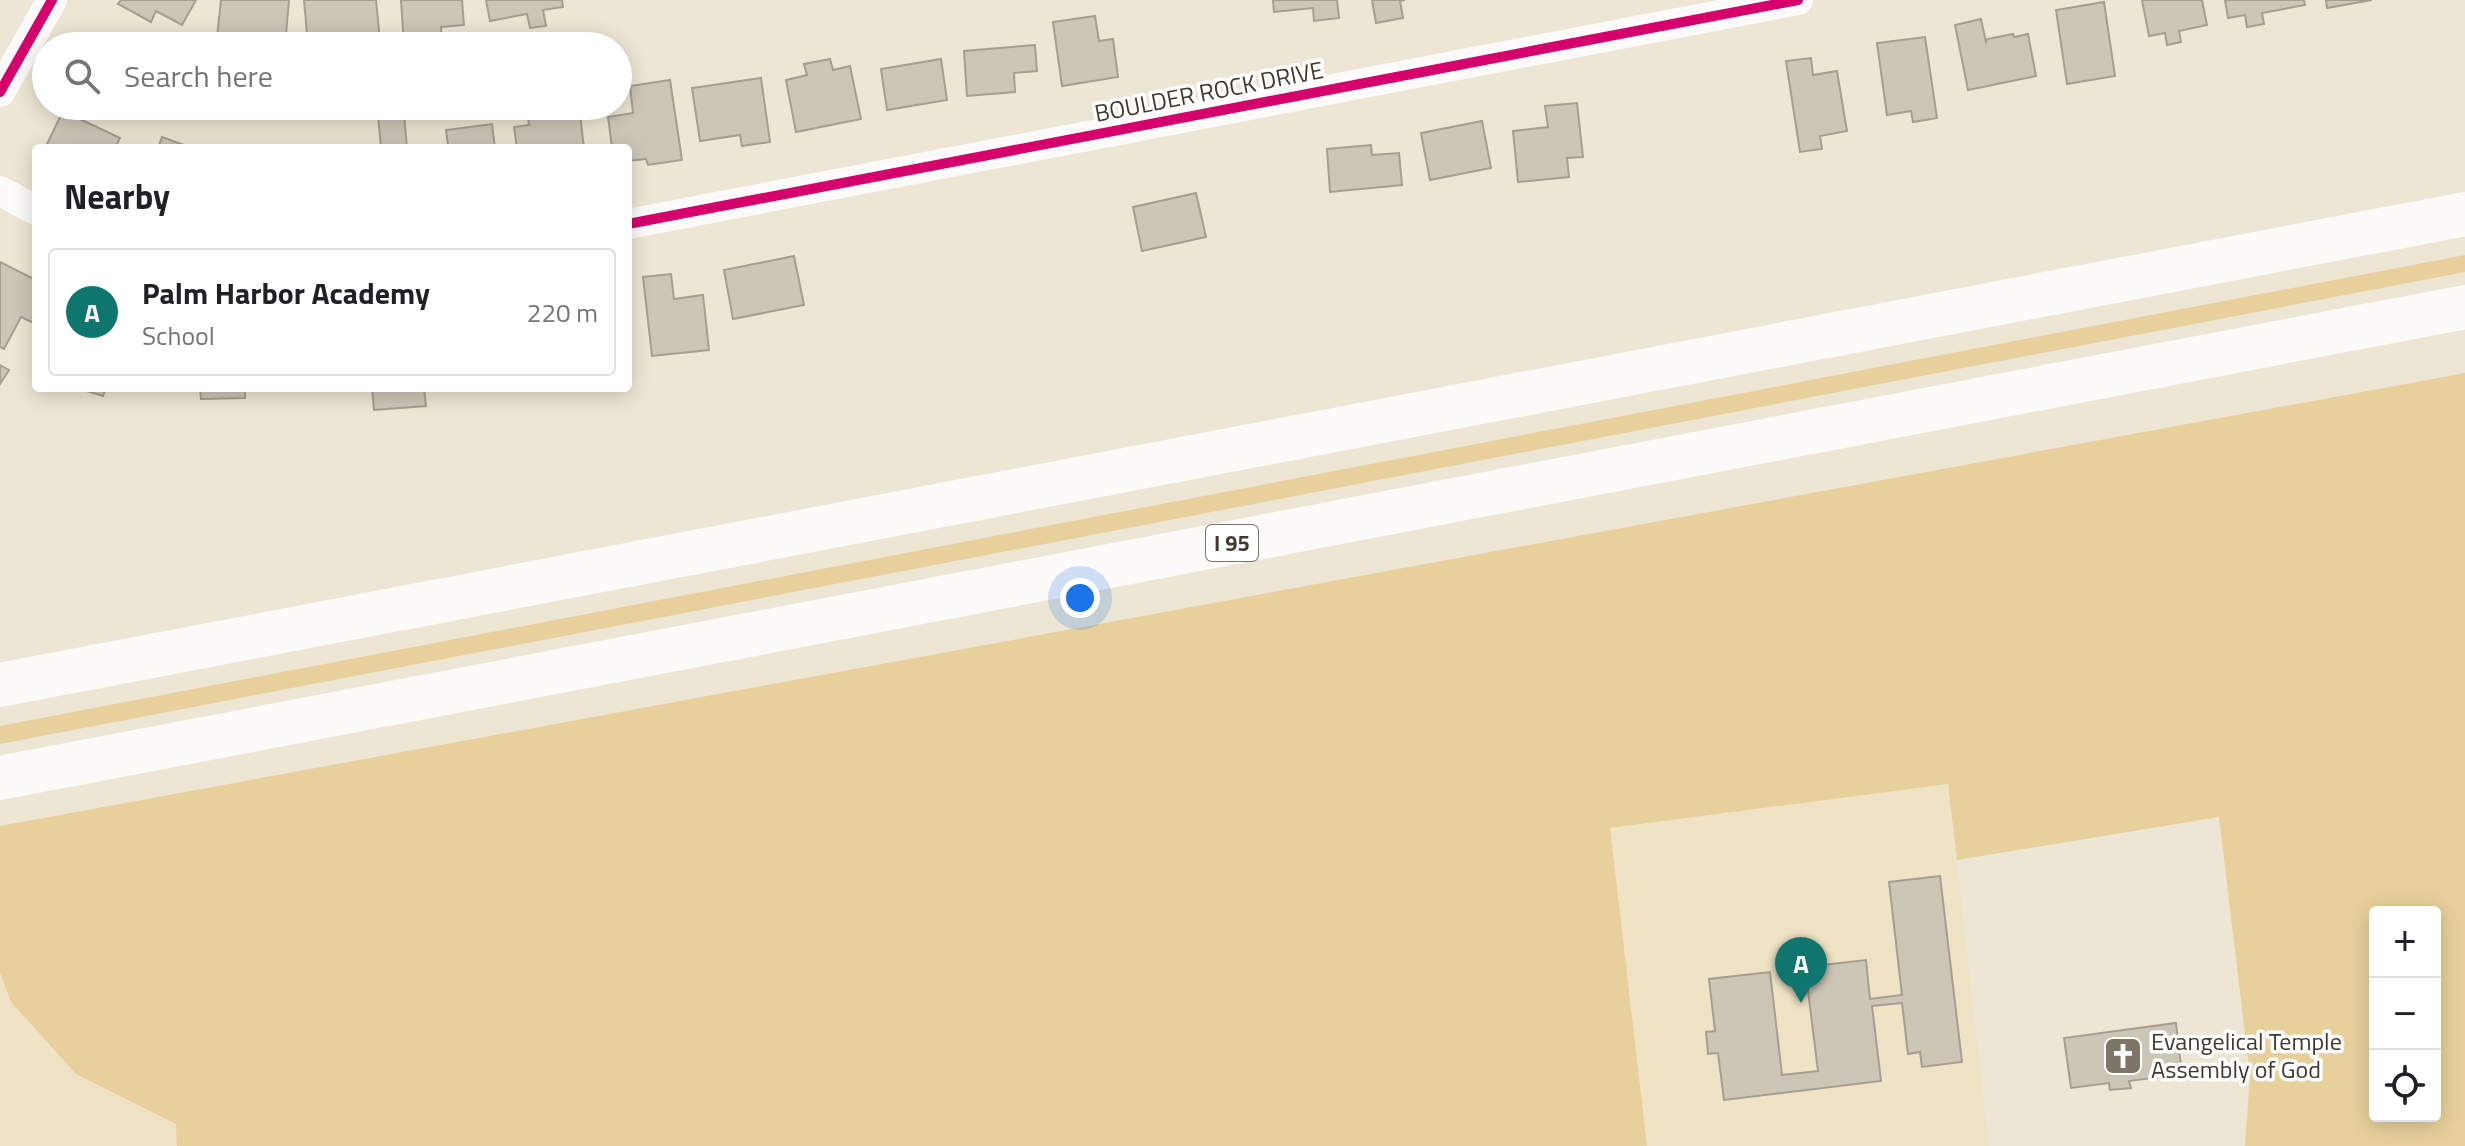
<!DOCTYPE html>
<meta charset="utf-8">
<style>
body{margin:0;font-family:"Titillium Web",sans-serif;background:#f6f6f6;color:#202124}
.controls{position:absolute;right:24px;bottom:24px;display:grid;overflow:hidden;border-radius:8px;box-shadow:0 4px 20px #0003}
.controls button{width:72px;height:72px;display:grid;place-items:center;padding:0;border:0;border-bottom:2px solid #e0e0e0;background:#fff;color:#202124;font:40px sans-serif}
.you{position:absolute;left:1080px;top:598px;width:28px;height:28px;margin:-20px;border:6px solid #fff;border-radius:50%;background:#1a73e8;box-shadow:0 0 0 12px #1a73e833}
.badge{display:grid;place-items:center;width:52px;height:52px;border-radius:50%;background:#0f766e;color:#fff;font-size:26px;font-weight:700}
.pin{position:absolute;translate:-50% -66px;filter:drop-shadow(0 2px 4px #0008)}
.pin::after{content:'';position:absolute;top:42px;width:28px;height:24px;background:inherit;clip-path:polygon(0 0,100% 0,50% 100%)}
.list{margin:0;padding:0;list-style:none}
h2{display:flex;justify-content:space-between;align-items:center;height:104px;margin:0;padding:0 32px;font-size:34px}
h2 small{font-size:26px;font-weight:400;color:#757577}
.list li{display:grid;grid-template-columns:52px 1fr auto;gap:24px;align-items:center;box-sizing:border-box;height:128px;margin:0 16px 16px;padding:0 16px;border:2px solid #e0e0e0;border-radius:8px}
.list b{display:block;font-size:30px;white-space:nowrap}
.list p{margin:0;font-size:26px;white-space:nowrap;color:#757577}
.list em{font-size:26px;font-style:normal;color:#757577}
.icon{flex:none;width:44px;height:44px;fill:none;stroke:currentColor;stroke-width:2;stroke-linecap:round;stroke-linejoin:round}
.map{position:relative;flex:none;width:2465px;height:1146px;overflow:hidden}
.search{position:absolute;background:#fff;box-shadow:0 4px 20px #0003;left:32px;top:32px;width:600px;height:88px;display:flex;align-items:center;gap:20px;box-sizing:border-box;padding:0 28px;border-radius:44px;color:#757577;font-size:30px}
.panel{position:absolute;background:#fff;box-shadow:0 4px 20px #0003;left:32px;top:144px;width:600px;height:248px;border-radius:8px}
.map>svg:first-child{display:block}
.built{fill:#f0e3c5}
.green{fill:#e7d09b;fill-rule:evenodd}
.building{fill:#ccc6b7;stroke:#a59e91;stroke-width:2}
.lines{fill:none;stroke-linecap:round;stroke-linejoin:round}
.street{stroke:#fcfbf9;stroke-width:30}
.highway{stroke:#fcfbf9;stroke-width:44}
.cycleway-casing{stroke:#fff;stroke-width:15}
.cycleway{stroke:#d6006c;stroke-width:10}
.labels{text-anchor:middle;stroke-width:7;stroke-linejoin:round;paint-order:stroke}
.shield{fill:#fff;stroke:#79756c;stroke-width:2}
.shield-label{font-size:22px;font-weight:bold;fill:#403a2d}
.street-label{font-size:24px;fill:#403a2d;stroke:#fff}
.poi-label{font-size:24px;fill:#403a2d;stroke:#fff;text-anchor:start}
</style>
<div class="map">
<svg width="2465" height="1146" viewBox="0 0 2465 1146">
<rect width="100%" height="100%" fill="#eee6d4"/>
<!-- built -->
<g class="built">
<path d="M1948,784L1989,1146H1647L1609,828Z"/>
<path d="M0,973L11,1002L76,1074L176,1124L177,1146H0Z"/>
</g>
<!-- green -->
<g class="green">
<path d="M2465,255V272L0,744V726Z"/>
<path d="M2465,373V1146H2245L2250,1076L2219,817L1957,860L1948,784L1610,828L1647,1146H177L176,1124L76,1074L11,1002L0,973V826ZM2375,912H2435V1116H2375Z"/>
</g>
<!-- building -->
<g class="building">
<path d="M121,0H196L182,25L156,11L151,22L118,4Z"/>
<path d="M221,0H289L285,46H216Z"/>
<path d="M304,0H376L380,41L308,46Z"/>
<path d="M401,0H462L464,25L441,27L442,42L404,45Z"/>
<path d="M486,0H562L563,7L543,10L546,26L530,28L527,14L490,21Z"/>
<path d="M1273,0H1337L1339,18L1314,21L1313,8L1274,12Z"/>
<path d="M1372,0H1405L1400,1L1403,18L1376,23Z"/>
<path d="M2142,0H2202L2207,25L2179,31L2181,42L2167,45L2165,33L2149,36Z"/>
<path d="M2225,0H2304L2305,5L2262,13L2264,24L2247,27L2245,15L2228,18Z"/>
<path d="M2326,0H2372L2327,8Z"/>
<path d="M2104,2L2115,76L2067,84L2056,10Z"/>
<path d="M1095,16L1099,41L1113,39L1118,77L1062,86L1053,22Z"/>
<path d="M1981,19L1986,42L1987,39L2013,34L2014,37L2028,34L2036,76L1968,90L1955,25Z"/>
<path d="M1925,37L1937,118L1913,122L1911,111L1887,115L1877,43Z"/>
<path d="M1035,45L1037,71L1014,73L1015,92L967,96L964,51Z"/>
<path d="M1811,58L1813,75L1837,71L1847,131L1820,136L1822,149L1800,152L1786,61Z"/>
<path d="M830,59L833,70L850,66L861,119L796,132L786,80L807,75L804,64Z"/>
<path d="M941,59L947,100L887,110L881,69Z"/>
<path d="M761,78L770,142L742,146L740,135L700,141L692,88Z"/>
<path d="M670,80L682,160L648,165L646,159L628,161V148H612L608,117L633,113L630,86Z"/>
<path d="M1577,103L1583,157L1567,158L1569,177L1518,182L1513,131L1548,127L1545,106Z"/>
<path d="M555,106H579L584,148H517L514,127L529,125L527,110Z"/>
<path d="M63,111L120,138L115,148H45Z"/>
<path d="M404,114L407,148H368L381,147L378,116Z"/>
<path d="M1482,121L1491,168L1430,180L1421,133Z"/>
<path d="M492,124L495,148H428L448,145L446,130Z"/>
<path d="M162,137L192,148H158Z"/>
<path d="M1371,145L1372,155L1399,153L1402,185L1330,192L1327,149Z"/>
<path d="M1196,193L1206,237L1142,251L1133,207Z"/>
<path d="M794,256L804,305L733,319L724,270Z"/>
<path d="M0,262L36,280V324L21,317L4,349L0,347Z"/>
<path d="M671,274L674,299L703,295L709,350L652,356L643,277Z"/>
<path d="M0,365L9,370L0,384Z"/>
<path d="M77,388H106L103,396Z"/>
<path d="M200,388H245V398L201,399Z"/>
<path d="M372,388H424L426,406L374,410Z"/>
<path d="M1940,876L1962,1062L1922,1067L1920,1052L1908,1054L1902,1003L1872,1006L1881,1081L1724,1100L1718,1053L1708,1054L1706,1032L1715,1031L1709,979L1770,972L1782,1075L1818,1071L1805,967L1866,960L1870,999L1902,995L1889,882Z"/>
<path d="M2176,1023L2182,1074L2129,1081L2131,1088L2110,1090L2109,1083L2071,1088L2064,1038Z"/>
</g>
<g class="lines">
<!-- street -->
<g class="street">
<path d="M0,92L52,0"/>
<path d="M0,191L36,210"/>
<path d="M628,224L1798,0"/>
</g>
<!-- highway -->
<g class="highway">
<path d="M0,685L2465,214"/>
<path d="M0,778L2465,307"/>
</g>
<!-- cycleway casing -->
<g class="cycleway-casing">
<g id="cycleway">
<path d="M0,92L52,0"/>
<path d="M628,224L1798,0"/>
</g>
</g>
<!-- cycleway -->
<use href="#cycleway" class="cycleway"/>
</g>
<!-- icons -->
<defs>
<g id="church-square" transform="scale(2)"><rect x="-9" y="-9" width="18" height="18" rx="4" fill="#7d7667" stroke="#fff"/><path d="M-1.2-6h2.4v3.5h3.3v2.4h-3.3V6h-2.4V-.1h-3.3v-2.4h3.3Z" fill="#fff"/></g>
</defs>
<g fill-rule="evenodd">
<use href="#church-square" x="2123" y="1056"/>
</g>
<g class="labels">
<!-- shield labels -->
<rect class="shield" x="1206" y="525" width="52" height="36" rx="6"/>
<g class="shield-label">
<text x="1232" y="551">I 95</text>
</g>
<!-- street labels -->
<g class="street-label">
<text transform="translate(1209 92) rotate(-11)" y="8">BOULDER ROCK DRIVE</text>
</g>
<!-- poi labels -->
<g class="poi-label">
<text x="2151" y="1050">Evangelical Temple<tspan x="2151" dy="28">Assembly of God</tspan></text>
</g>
</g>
</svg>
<div class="controls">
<button>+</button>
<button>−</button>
<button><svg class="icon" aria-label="locate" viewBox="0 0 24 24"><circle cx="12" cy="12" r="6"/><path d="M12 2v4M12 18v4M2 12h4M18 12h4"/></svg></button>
</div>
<div class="you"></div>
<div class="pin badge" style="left:1801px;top:1003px">A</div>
<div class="search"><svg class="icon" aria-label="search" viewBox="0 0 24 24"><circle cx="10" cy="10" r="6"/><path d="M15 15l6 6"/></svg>Search here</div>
<section class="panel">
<h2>Nearby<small></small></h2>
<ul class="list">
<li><span class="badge">A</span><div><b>Palm Harbor Academy</b><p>School</p></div><em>220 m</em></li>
</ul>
</section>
</div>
